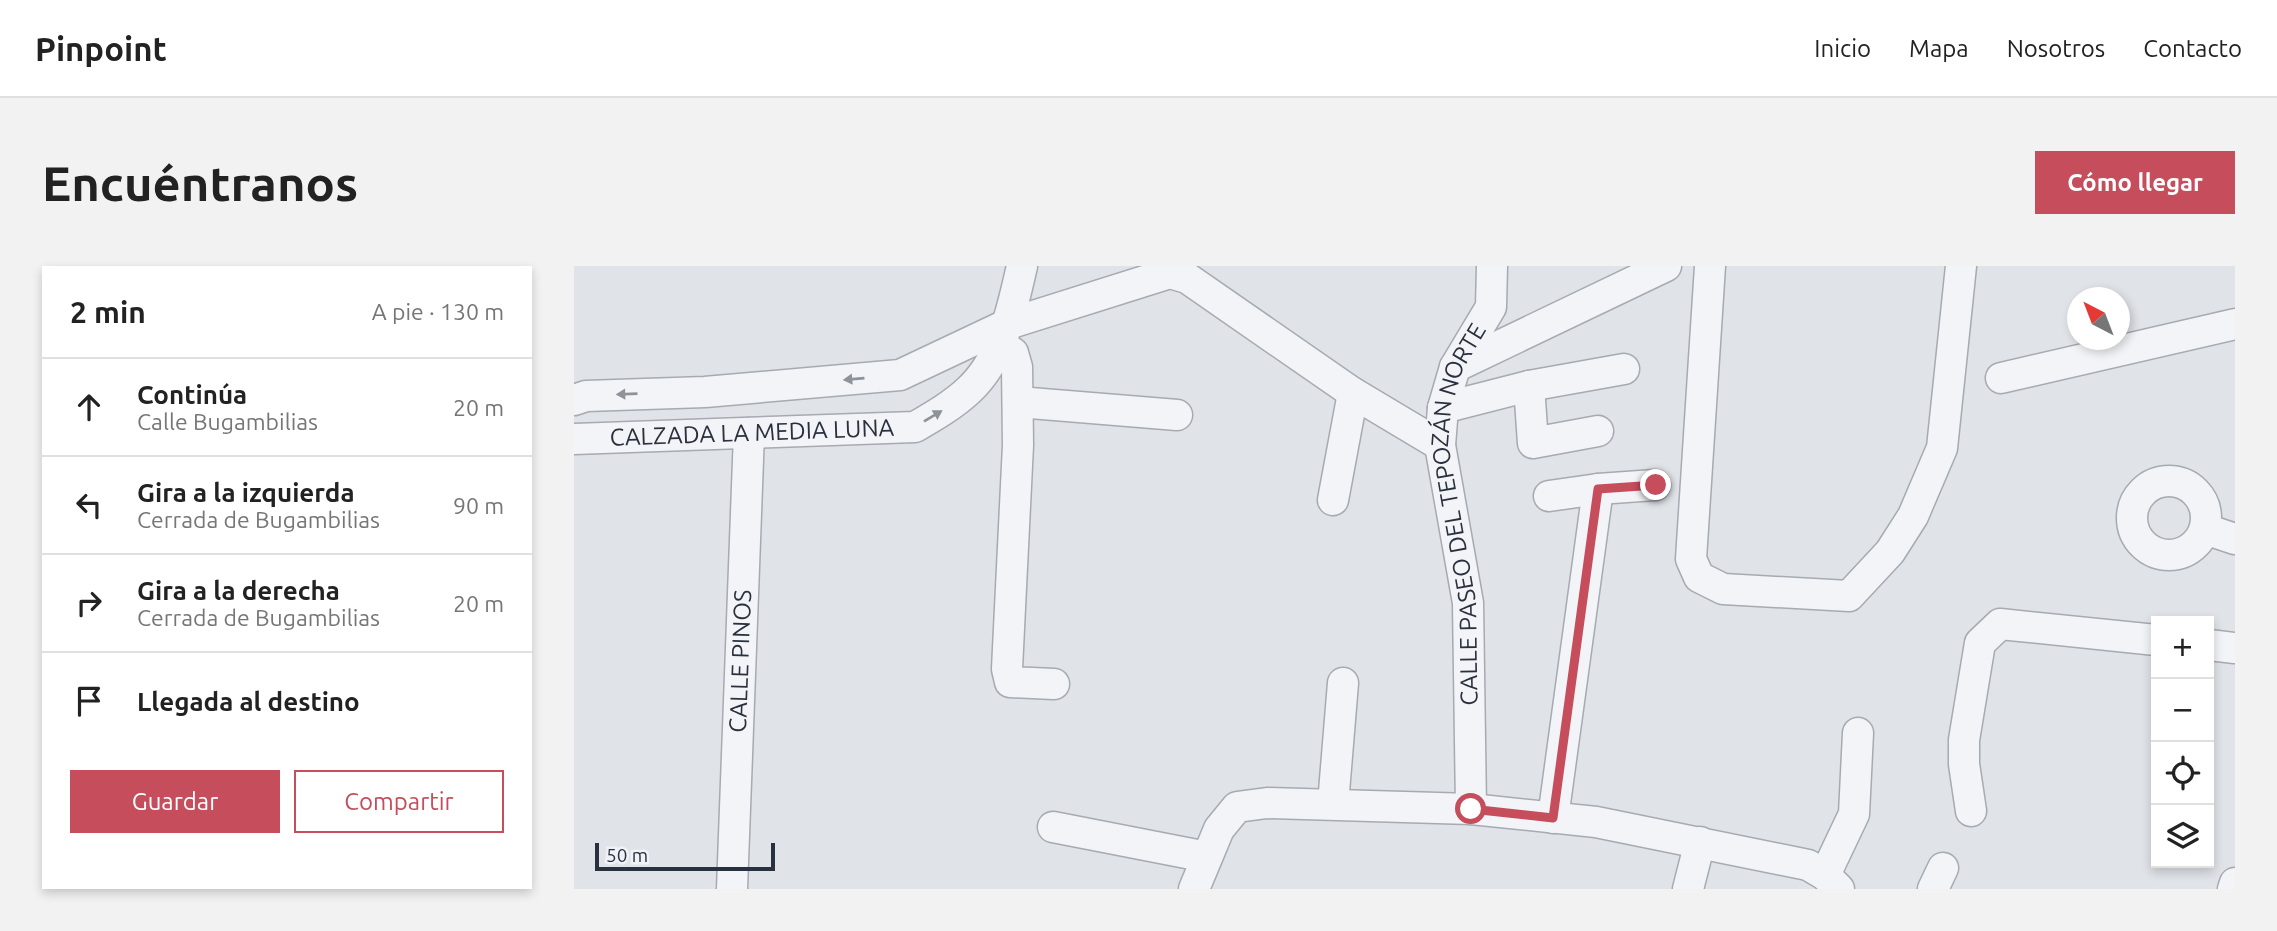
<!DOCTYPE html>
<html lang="es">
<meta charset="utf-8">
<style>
body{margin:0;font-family:Ubuntu,sans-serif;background:#f2f2f2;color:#222}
.controls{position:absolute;right:21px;bottom:21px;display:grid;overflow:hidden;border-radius:0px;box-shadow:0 4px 10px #0003}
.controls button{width:63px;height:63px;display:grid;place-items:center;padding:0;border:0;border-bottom:2px solid #e0e0e0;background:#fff;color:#222;font:35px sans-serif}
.compass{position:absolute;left:1493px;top:21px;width:63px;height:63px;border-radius:50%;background:#fff;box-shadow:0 4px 10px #0003;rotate:318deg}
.scale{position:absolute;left:21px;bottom:18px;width:180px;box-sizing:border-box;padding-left:7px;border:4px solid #2a313e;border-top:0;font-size:19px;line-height:24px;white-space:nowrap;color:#2a313e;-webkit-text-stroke:5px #eff2f6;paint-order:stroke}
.stop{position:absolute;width:21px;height:21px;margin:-16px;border:5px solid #c54d5c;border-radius:50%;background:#fff}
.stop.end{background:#c54d5c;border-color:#fff;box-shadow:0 2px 7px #0008}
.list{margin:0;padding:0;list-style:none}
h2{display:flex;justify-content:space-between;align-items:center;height:91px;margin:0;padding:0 28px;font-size:30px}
h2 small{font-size:23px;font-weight:400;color:#767676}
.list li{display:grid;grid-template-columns:46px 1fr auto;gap:21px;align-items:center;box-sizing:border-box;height:98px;padding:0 28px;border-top:2px solid #e0e0e0}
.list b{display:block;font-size:26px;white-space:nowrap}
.list p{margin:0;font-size:23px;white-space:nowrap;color:#767676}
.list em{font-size:23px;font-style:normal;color:#767676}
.actions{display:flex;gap:14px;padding:21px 28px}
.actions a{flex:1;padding:16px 0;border:2px solid #c54d5c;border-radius:0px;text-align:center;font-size:24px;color:#c54d5c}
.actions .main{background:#c54d5c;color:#fff}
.icon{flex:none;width:38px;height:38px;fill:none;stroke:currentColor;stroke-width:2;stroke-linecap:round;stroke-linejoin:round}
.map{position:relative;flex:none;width:1661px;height:623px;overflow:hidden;border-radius:0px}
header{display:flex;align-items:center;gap:42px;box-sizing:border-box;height:98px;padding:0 35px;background:#fff;border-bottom:2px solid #e0e0e0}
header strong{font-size:33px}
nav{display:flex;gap:38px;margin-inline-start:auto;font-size:24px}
.intro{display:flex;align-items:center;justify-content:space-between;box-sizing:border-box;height:168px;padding:0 42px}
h1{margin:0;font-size:49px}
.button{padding:18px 32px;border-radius:0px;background:#c54d5c;color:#fff;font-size:24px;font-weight:700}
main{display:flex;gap:42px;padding:0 42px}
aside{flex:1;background:#fff;border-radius:0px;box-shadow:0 4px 10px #0003}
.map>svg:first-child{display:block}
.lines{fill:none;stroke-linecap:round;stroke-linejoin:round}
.minor-casing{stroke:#a6aab2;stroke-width:33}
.minor{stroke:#f3f4f7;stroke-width:30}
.oneway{fill:#8e929a}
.route{stroke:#c54d5c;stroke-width:9}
.labels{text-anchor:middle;stroke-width:5;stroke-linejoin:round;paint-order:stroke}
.street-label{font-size:24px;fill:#2a313e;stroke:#eff2f6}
</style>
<header>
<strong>Pinpoint</strong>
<nav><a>Inicio</a><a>Mapa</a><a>Nosotros</a><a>Contacto</a></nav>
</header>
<div class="intro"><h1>Encuéntranos</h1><a class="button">Cómo llegar</a></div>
<main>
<aside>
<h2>2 min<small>A pie · 130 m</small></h2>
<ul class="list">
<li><svg class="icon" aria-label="ahead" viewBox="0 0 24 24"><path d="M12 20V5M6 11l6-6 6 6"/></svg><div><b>Continúa</b><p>Calle Bugambilias</p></div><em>20 m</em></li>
<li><svg class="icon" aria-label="left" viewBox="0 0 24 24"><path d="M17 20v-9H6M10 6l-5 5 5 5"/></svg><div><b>Gira a la izquierda</b><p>Cerrada de Bugambilias</p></div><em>90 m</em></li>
<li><svg class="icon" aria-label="right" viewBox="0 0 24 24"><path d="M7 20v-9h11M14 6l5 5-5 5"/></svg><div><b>Gira a la derecha</b><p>Cerrada de Bugambilias</p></div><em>20 m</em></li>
<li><svg class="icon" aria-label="arrive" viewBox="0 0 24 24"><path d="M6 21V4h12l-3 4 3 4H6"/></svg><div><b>Llegada al destino</b></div></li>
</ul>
<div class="actions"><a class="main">Guardar</a><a>Compartir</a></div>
</aside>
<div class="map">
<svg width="1661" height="623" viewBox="0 0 1661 623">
<rect width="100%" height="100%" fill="#e0e3e8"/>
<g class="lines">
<!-- minor casing -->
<g class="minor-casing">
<g id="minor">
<path d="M1136,0L1117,293L1125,311L1149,323L1275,330L1316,286L1339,250L1368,182L1387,0"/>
<path d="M425,77L439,87L443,101L444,179L433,403L436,416L480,418"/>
<path d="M881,101L1092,0"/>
<path d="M1427,112L1661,58"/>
<path d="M955,120L959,177L1024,165"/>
<path d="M0,134L12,130L131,126L326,109L434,58L596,7L613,12L779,127L866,179"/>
<path d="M444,136L603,149"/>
<path d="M869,142L955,120L1050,103"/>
<path id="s1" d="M0,173L341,161C360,150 379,139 395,124C429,92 438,43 448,0"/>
<circle cx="1595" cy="252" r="37"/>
<path d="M975,230L1024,223L1081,219"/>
<path d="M759,234L779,127"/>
<path d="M1631,263L1661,273"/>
<path d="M1635,379L1661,382"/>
<path d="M759,538L769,417"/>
<path id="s2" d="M897,543L894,337L866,179L869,142L881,101L917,41L918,0"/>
<path d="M1397,545L1390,498V474L1406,377L1426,358L1582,374"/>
<path d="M979,552L1024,223"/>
<path d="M479,561L633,591"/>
<path d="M1251,609L1280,548L1284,467"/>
<path id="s3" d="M158,623L175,167"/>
<path d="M620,623L645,563L663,541L693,537L897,543L1022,556L1234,599L1251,609L1265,623"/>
<path d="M1114,623L1126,576"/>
<path d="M1359,623L1369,602"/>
<path d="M1659,623L1661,617"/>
</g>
</g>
<!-- minor -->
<use href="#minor" class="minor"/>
</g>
<!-- one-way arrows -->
<defs><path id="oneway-solid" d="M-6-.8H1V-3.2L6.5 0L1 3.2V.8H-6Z" transform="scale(1.75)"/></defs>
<g class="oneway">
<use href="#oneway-solid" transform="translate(280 113) rotate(175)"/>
<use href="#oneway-solid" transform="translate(53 128) rotate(178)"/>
<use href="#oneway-solid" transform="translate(359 150) rotate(-31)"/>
</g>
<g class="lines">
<!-- route -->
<path class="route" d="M897,543L979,552L1024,223L1082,219"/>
</g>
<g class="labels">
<!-- street labels -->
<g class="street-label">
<text dy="8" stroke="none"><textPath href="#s1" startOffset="178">CALZADA LA MEDIA LUNA</textPath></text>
<text dy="8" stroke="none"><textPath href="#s2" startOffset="299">CALLE PASEO DEL TEPOZÁN NORTE</textPath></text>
<text dy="8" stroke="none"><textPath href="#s3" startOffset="228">CALLE PINOS</textPath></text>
</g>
</g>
</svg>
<div class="controls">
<button>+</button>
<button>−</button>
<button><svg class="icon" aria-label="locate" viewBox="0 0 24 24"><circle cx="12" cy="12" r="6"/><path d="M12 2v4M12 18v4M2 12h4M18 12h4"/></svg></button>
<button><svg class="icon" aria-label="layers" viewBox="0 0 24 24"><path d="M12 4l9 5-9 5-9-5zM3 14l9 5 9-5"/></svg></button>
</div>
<svg class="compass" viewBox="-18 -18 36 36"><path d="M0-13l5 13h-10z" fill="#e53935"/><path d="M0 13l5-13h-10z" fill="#767676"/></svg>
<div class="scale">50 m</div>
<div class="stop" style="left:897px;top:543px"></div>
<div class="stop end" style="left:1082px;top:219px"></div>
</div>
</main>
